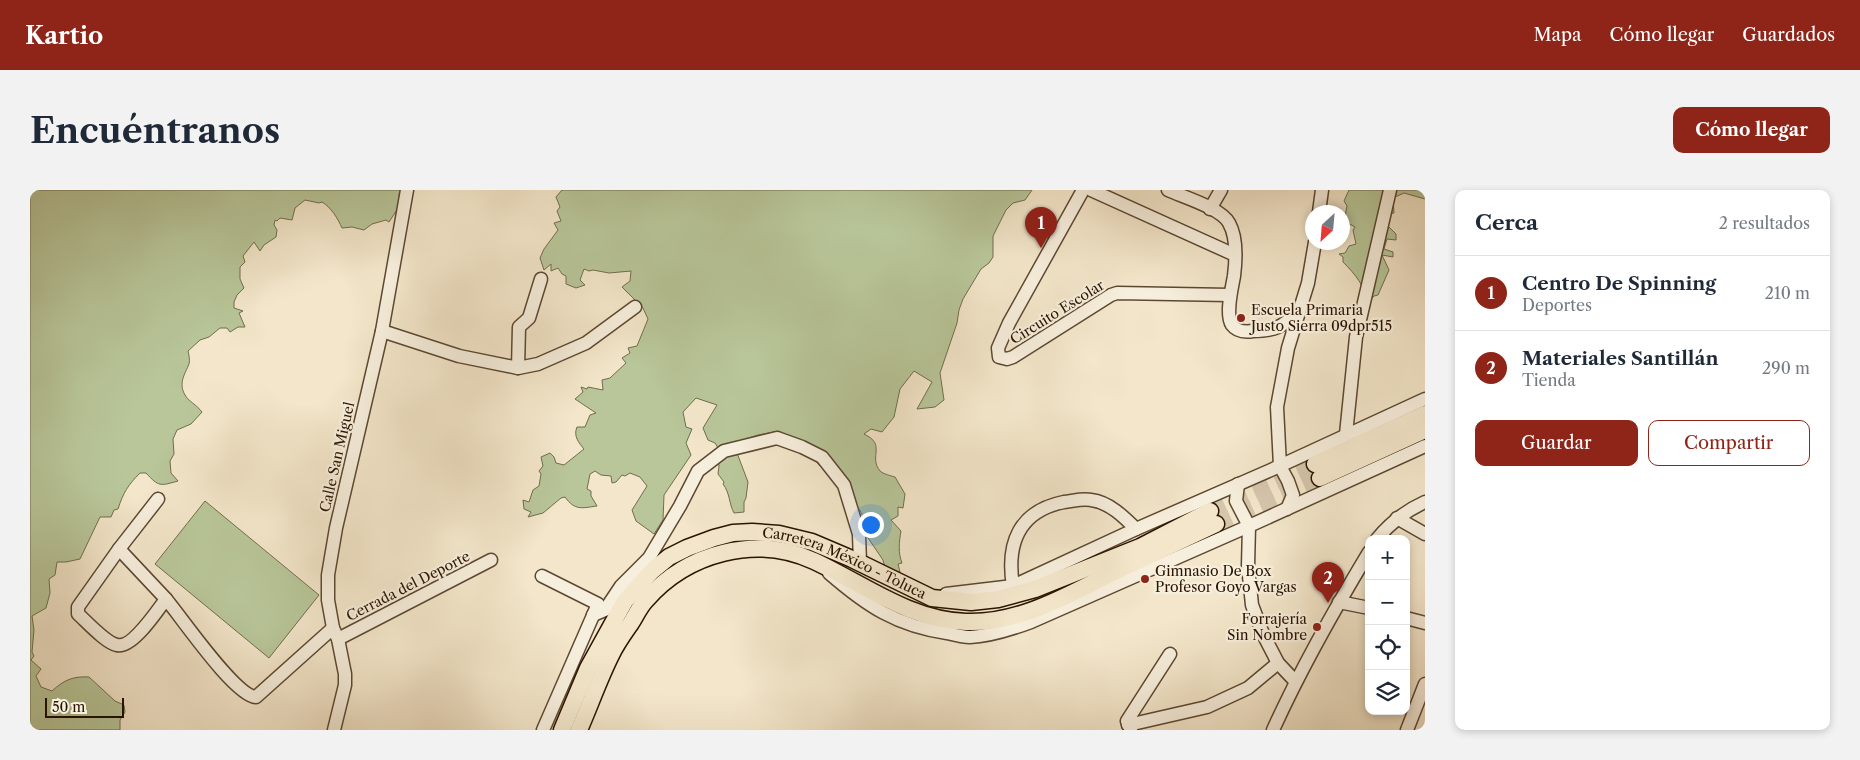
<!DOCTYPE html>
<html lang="es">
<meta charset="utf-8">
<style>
body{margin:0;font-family:"Libre Caslon Text",serif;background:#f2f2f3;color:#1f2937}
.controls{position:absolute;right:15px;bottom:15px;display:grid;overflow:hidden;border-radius:10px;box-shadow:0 2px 8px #0003}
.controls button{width:45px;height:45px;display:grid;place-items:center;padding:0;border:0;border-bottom:1px solid #e0e1e3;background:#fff;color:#1f2937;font:25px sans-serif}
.compass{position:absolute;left:1275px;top:15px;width:45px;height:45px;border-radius:50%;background:#fff;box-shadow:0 2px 8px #0003;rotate:206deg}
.scale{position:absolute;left:15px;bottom:12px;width:79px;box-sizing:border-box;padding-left:5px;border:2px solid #2a1400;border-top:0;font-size:14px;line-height:18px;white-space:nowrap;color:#2a1400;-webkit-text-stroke:4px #f7efdd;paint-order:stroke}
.you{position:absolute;left:840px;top:334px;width:18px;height:18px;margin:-12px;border:4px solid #fff;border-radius:50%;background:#1a73e8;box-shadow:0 0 0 8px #1a73e833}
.badge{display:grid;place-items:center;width:32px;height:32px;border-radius:50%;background:#8f2418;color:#fff;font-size:16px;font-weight:700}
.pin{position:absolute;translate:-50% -41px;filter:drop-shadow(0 1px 2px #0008)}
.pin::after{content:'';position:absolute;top:26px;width:18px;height:15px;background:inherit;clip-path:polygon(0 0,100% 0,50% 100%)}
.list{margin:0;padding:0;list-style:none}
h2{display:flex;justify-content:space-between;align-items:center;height:65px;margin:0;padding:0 20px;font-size:21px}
h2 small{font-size:16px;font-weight:400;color:#747a83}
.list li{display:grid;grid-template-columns:32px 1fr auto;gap:15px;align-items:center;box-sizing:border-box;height:75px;padding:0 20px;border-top:1px solid #e0e1e3}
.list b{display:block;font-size:19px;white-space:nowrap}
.list p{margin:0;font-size:16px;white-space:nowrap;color:#747a83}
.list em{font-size:16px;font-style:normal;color:#747a83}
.actions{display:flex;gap:10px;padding:15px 20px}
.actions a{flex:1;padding:11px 0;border:1px solid #8f2418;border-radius:10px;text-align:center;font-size:18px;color:#8f2418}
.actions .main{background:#8f2418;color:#fff}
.icon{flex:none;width:28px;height:28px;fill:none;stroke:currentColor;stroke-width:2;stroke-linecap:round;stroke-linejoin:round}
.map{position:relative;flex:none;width:1395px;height:540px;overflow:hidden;border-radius:10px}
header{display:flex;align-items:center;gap:30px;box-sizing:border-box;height:70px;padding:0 25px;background:#8f2418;color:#fff}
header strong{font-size:24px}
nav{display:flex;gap:28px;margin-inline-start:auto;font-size:18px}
.intro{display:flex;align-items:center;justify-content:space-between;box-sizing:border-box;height:120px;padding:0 30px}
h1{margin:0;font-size:35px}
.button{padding:12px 22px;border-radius:10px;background:#8f2418;color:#fff;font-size:18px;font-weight:700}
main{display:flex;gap:30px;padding:0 30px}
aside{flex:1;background:#fff;border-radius:10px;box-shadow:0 2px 8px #0003}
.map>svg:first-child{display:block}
.green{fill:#b8c699;stroke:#716d4c}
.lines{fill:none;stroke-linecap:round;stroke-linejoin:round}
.major-tunnel{stroke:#d5c6ac;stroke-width:16;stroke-dasharray:16 8;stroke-linecap:butt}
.minor-casing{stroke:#5c4832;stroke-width:15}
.major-casing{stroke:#2a1400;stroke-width:19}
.minor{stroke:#f7efdd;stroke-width:12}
.major{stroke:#f3e6ca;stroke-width:16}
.poi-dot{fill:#8f2418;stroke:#f7efdd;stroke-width:2}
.labels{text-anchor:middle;stroke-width:4.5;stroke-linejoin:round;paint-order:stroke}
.poi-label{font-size:14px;fill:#2a1400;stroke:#f7efdd;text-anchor:start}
.street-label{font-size:14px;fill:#2a1400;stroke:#f7efdd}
</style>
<header>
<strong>Kartio</strong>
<nav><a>Mapa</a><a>Cómo llegar</a><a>Guardados</a></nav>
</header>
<div class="intro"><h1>Encuéntranos</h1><a class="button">Cómo llegar</a></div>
<main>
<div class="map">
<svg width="1395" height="540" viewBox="0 0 1395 540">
<rect width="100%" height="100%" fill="#f3e6ca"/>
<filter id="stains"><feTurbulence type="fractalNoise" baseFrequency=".004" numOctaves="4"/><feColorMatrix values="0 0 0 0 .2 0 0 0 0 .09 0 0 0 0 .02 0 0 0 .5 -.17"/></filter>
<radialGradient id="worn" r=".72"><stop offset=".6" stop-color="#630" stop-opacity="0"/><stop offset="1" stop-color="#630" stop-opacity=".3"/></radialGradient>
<!-- green -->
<g class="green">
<path d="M0,0H372L369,5L370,15L359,32L356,30L342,34L334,40L322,37L312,38C308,29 301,17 292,12L289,13L275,10L265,18L262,30L250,28L247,31L245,30L244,35L247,40L246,47L234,55L230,61L224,52L213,66L215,72L210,77V89L214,98L207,105L204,112V118L213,121L209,123L215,137H208L200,142L197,138H190L179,147L170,150L158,161C159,165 160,170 159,174C155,184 148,193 155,205C158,211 167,215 172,222L161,234L147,240L143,249L144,264L140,271L141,283L148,291C130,296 129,297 116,283H110C98,295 93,303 88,319L84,320L81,327H70L50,369L36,372H27L25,385L19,389L20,403L16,418L2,426L4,440L2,462L4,466L1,470L11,479L6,486L11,497L22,501C34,490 43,486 59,487L85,511L94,515L95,522L90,530V540H0Z"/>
<path d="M532,0H1002L995,10L983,13L976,20L963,46V67L959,73L951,79L933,109L929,120L927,133L910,183L914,210L905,217L887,219L902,192L884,181L870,199L864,227L852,242L841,239L834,244C857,255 838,266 850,281C853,284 862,286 865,287L875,304L873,318L868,317V326L861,330L871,341C869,352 868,363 872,373L868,374L870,382L855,378L853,370L834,342L832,324L818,302L789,275L772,254L749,241L728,245L709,251L707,263L718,292L716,308L714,312V322L704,323C699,314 700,303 693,294L694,292L688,284L689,276L687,264H692L685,253L678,250L673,238L687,215L666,208L653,222L656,237L662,239L656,253L661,265L634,305L633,330L624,344L606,331L602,320L617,296L610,287L600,283L595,286L592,285L586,292L582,293L581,286L571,285L565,281L560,284L557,299L561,301V306L567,316C552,318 545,321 535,307L531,308L513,323L498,327L501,322L494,319L493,310L499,312L503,300L509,296L511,284L509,281L513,276L511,267L520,263L524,267L526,273L534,275L554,259C549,253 543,246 547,237H555L560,225L566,223L545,209L553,202L551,197L557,199L558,197L573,200L572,190L580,188L596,173L592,168L600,163L598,158L607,156L618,129L613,118L592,97L600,91L601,81L579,83L563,80L559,81L554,79L550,90L555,95L546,98L536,94V86L532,84L528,78L521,81V74L514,80L510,68L514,59L528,40L524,33L531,31L527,21L530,17L526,7Z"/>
<path d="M1319,0H1395V9L1374,3L1363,8L1364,23L1359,24L1356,34L1366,44V50L1357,49L1354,59L1363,62V67L1352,65L1359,80L1348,105L1344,106L1338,113C1334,95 1326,85 1313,72V67L1309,64L1315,63L1319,56L1326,54L1323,40L1325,37L1314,31L1317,16L1314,11Z"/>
<path d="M175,311L289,405L239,468L125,374Z"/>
</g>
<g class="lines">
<!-- major-tunnel -->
<g class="major-tunnel">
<path d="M1180,321L1285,274"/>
<path d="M1186,334L1290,288"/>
</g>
<!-- minor casing -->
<g class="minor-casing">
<g id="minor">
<path d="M1053,0L979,133L968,158L969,167L977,169L983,167L1081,105L1087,103L1200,105"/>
<path d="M1061,0L1205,65"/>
<path d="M1138,0C1153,7 1191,18 1199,33C1207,47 1206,70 1204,86C1202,98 1195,124 1202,135C1207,142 1216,142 1223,141C1244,141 1253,137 1267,122"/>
<path d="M1180,19L1191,0"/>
<path d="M1289,22L1292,0"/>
<path d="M352,141L429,166L488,178L508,174L556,153L605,117"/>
<path d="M488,178L489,137L499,128L511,89"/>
<path d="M1316,244L1326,147L1360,0"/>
<path d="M1208,294L1206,311L1219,336L1218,376L1222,415L1233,444L1248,473L1265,491"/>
<path d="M128,309L89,359L136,409"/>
<path d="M1257,319L1263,305L1258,291L1250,276L1247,217L1258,158L1278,93L1285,52"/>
<path d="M1367,328L1395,344"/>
<path d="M1347,349C1361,332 1375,321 1395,312"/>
<path d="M89,359L48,417V424C57,432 76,453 87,455C102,459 127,421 136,409C152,428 205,506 226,507L303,438"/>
<path d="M799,383C837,416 867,436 917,443C925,445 933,447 940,447C961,446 982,439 1001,432L1219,336L1395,256"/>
<path d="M512,386L568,414L513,540"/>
<path d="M983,396C976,353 989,321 1034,312C1043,311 1053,308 1061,310C1079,312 1094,327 1106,339"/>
<path d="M916,404L983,396L1106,339L1241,280L1395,209"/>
<path d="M1309,412L1339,418"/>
<path d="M563,425L575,420L591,396L619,368L650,316L668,281L694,261L747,248L772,257L792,267L814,295L829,344L830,373"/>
<path d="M1376,428L1395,433"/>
<path d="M308,449L461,370"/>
<path d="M1098,535L1177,517L1218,498L1248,473"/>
<path d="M304,540L315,495V484L308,449L303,438L298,410V385L306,338L352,141L377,0"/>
<path d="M1101,540L1097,531L1140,464"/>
<path d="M1243,540C1271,478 1304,420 1339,362"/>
<path d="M1377,540L1395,494"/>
</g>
</g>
<!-- major casing -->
<g class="major-casing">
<g id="major">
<path d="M1285,274L1395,224"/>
<path d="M1290,288L1395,240"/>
<path id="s1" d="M532,540L558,478L595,411L622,381L639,367L657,358L684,348L703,343L722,342L749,344L782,352L822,369L902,408L941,412L968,409L1005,399L1110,357L1180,321"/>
<path d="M549,540C560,515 569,489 581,465C586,454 594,443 601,433C606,425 610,416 616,410C657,363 726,344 784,371C834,394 879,430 936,432C987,434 1034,407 1078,385C1114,368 1150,351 1186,334"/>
</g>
</g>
<!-- minor -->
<use href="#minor" class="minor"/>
<!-- major -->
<use href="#major" class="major"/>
</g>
<!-- markers -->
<g class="poi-dot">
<circle cx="1211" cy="128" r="5"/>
<circle cx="1115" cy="389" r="5"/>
<circle cx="1287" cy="437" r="5"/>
</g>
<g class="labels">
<!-- poi labels -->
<g class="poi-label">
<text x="1221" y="125">Escuela Primaria<tspan x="1221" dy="16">Justo Sierra 09dpr515</tspan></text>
<text x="1125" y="386">Gimnasio De Box<tspan x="1125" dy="16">Profesor Goyo Vargas</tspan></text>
<text x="1277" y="434" text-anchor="end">Forrajería<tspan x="1277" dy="16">Sin Nombre</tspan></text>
</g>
<!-- street labels -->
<g class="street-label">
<text transform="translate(1027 122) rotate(-32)" y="5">Circuito Escolar</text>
<text transform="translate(307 267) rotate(-77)" y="5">Calle San Miguel</text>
<text dy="5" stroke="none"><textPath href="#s1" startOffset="392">Carretera México - Toluca</textPath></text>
<text transform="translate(378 396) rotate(-27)" y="5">Cerrada del Deporte</text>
</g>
</g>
<rect width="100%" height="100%" filter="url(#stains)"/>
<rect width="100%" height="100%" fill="url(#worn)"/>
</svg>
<div class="controls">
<button>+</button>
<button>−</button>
<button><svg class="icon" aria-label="locate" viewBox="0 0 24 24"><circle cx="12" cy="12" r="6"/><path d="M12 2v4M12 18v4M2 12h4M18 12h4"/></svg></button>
<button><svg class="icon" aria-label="layers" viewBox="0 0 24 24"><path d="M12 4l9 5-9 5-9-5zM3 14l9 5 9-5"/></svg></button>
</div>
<svg class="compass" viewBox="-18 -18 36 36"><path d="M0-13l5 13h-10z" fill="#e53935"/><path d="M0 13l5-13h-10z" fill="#747a83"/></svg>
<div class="scale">50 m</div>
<div class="you"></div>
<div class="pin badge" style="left:1011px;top:58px">1</div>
<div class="pin badge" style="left:1298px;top:413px">2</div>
</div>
<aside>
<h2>Cerca<small>2 resultados</small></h2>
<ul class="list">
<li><span class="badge">1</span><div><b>Centro De Spinning</b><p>Deportes</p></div><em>210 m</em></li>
<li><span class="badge">2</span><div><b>Materiales Santillán</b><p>Tienda</p></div><em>290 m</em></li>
</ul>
<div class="actions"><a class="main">Guardar</a><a>Compartir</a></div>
</aside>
</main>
